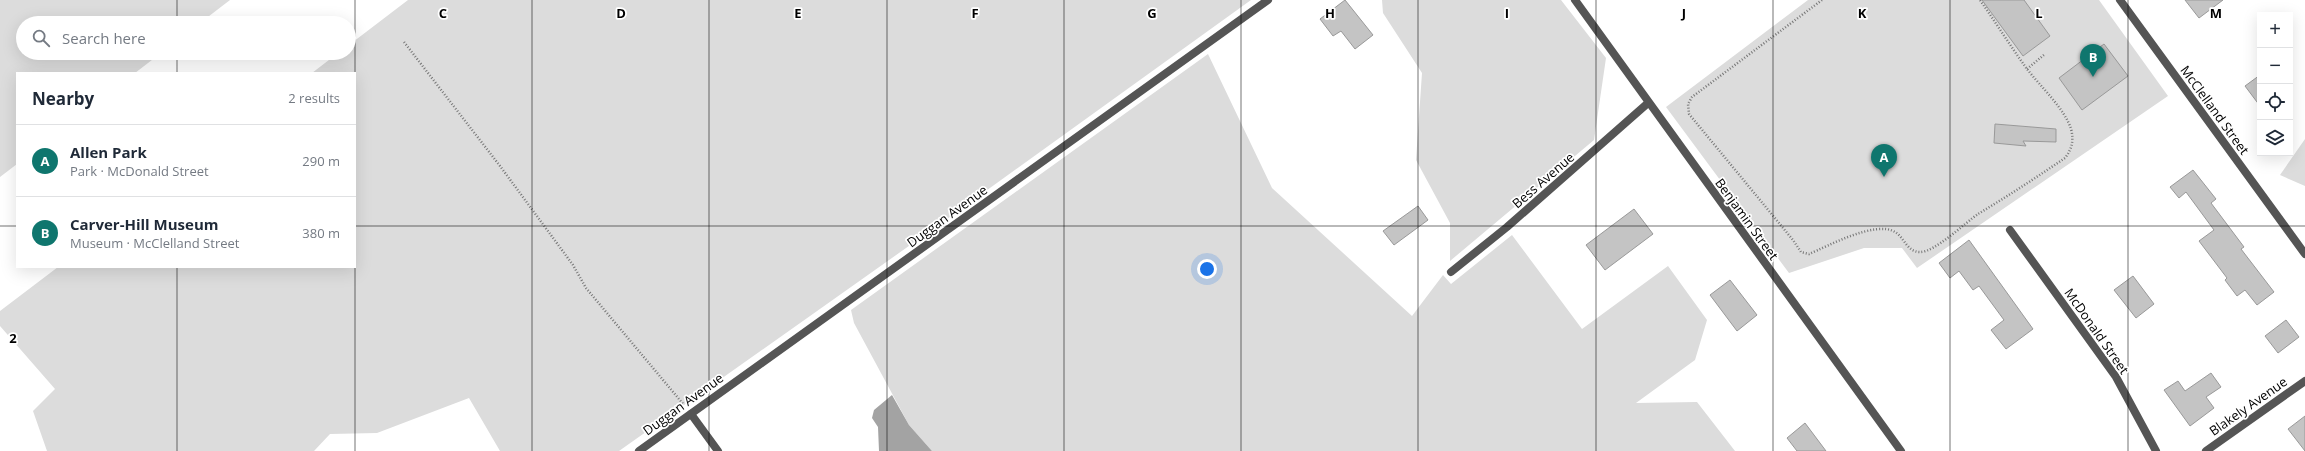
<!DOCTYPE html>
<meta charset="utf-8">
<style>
body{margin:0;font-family:"Open Sans",sans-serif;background:#f2f2f3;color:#1f2937}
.controls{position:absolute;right:12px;top:12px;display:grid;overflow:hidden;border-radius:0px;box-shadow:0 4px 16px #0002}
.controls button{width:36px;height:36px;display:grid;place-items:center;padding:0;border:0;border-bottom:1px solid #e0e1e3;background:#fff;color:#1f2937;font:20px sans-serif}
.you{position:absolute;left:1207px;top:269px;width:14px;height:14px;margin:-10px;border:3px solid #fff;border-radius:50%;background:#1a73e8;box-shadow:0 0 0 6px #1a73e833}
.badge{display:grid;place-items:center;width:26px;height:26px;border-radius:50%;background:#0f766e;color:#fff;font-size:13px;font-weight:700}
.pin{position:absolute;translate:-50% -33px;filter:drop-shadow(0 1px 2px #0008)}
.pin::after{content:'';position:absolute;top:21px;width:14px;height:12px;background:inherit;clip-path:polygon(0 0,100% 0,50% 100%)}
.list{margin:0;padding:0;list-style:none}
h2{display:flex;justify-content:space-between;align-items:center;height:52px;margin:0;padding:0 16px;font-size:17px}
h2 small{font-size:13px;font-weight:400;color:#747a83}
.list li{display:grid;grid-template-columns:26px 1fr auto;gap:12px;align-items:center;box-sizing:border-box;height:72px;padding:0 16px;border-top:1px solid #e0e1e3}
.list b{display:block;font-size:15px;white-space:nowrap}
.list p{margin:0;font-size:13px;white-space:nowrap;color:#747a83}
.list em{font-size:13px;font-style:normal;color:#747a83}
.icon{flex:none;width:22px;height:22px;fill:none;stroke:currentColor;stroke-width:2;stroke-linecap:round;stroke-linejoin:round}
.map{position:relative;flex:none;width:2305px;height:451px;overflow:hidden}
.search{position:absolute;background:#fff;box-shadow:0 4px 16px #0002;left:16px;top:16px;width:340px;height:44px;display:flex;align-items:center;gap:10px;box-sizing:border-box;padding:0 14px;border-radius:22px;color:#747a83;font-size:15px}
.panel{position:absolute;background:#fff;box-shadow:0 4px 16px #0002;left:16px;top:72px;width:340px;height:196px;border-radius:0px}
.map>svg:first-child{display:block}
.green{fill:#dcdcdc}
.water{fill:#a3a3a3}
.building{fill:#c4c4c4;stroke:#999}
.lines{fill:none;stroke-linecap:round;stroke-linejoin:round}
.path{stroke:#777;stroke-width:2.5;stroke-dasharray:1 2;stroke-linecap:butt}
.minor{stroke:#555;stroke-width:8}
.grid{fill:none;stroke:#000;stroke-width:1;stroke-opacity:0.55}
.labels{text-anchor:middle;stroke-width:3.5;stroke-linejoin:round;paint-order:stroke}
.street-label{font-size:13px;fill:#000;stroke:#fff}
.grid-label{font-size:13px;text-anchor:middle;font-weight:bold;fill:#000;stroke:#fff;stroke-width:3.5;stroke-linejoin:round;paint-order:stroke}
</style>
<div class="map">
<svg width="2305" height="451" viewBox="0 0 2305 451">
<rect width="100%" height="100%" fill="#fff"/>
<!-- green -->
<g class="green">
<path d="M0,0H230L200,23H23V53H161L135,73H17V164L0,177Z"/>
<path d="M408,0H1251L940,224L619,451H500L469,398L377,433L330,434L314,451H47L33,411L55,389L0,326V311L58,267H355V73H312L338,53H349V45Z"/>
<path d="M1382,0H1561L1606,58L1594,140L1450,261V223L1416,160L1422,73L1383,13Z"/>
<path d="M1808,0H2099L2168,96L1917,268L1902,248H1864L1789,273L1666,107Z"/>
<path d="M1208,54L1272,188L1412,316L1443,275L1451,284L1512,235L1582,329L1668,266L1707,320L1695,360L1636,403L1697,402L1735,451H932L909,425L854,323L851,310Z"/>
<path d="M2305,139V186L2280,175Z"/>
</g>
<!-- water -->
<path class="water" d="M892,395L909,425L932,451H879L878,427L872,418L874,410Z"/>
<!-- building -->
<g class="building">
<path d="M1345,0L1373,35L1355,49L1341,31L1333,36L1320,19Z"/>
<path d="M1982,0H2024L2050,36L2023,56Z"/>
<path d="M2185,0H2223L2199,18Z"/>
<path d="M2104,44L2128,76L2082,110L2059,78Z"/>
<path d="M2260,75V106L2245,86Z"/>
<path d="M1995,124L2056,129V142L2023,141L2026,146L1994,143Z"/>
<path d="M2193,170L2216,199L2211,203L2244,247L2241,249L2274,292L2257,305L2245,290L2237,296L2225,280L2227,278L2199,241L2214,230L2186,192L2179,198L2170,187Z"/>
<path d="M1418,206L1428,220L1394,245L1383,231Z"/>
<path d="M1634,209L1653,234L1605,270L1586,245Z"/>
<path d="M1969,240L2033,329L2006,349L1991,330L2004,320L1979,286L1973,290L1959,271L1950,278L1939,263Z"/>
<path d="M2133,276L2154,304L2136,318L2114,290Z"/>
<path d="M1730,280L1757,315L1737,331L1710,295Z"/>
<path d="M2286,320L2299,337L2278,353L2265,336Z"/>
<path d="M2211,373L2221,387L2206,397L2214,408L2190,426L2164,390L2178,381L2185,391Z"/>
<path d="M2305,416V451L2288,429Z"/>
<path d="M1805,423L1826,451H1797L1787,438Z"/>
</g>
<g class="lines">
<!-- path -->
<g class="path">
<path d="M1822,0L1692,97L1688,104L1689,114L1793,240L1801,252L1809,254C1828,246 1876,220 1895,232C1904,237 1907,252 1920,252C1935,252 1965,223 1978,214C2008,196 2037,177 2065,158C2072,149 2074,140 2071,129C2065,109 2040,86 2027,69C2011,47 1996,23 1980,0"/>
<path d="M404,42L500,166L573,265L586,288L684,405"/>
<path d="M2027,69L2045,54"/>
</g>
<!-- minor -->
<g class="minor">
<path d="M1575,0L1901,451"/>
<path d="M2120,0L2305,254"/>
<path d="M2010,230L2116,377L2156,451"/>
<path d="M1451,272L1507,227L1648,103"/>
<path d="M691,414L718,451"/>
<path d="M639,451L1268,0"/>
<path d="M2206,451L2305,381"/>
</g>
</g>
<!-- grid -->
<path class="grid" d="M177,0V23M355,0V73M532,0V451M709,0V451M887,0V451M1064,0V451M1241,0V451M1418,0V451M1596,0V451M1773,0V451M1950,0V451M2128,0V451M177,53V73M0,226H17M355,226H2305M177,267V451M355,267V451"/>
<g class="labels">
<!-- street labels -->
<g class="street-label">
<text transform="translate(2215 110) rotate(54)" y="5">McClelland Street</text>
<text transform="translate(1543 180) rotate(-41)" y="5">Bess Avenue</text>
<text transform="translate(947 216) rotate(-36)" y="5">Duggan Avenue</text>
<text transform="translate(1747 219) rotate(54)" y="5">Benjamin Street</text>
<text transform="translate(2097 331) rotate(55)" y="5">McDonald Street</text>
<text transform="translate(683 404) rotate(-36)" y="5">Duggan Avenue</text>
<text transform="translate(2248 406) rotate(-35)" y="5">Blakely Avenue</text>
</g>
</g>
<g class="grid-label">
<text x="443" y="18">C</text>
<text x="621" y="18">D</text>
<text x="798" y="18">E</text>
<text x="975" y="18">F</text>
<text x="1152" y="18">G</text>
<text x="1330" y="18">H</text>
<text x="1507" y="18">I</text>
<text x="1684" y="18">J</text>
<text x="1862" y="18">K</text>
<text x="2039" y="18">L</text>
<text x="2216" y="18">M</text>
<text x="13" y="343">2</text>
</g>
</svg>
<div class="controls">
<button>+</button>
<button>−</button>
<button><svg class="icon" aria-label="locate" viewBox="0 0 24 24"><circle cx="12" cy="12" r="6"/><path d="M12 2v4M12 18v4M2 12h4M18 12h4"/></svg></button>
<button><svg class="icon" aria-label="layers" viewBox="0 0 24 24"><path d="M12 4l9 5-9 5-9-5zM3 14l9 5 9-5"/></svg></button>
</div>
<div class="you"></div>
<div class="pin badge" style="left:1884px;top:177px">A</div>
<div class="pin badge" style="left:2093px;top:77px">B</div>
<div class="search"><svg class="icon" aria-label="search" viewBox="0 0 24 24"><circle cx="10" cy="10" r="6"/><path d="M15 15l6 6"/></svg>Search here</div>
<section class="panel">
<h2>Nearby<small>2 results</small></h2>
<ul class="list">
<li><span class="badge">A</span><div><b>Allen Park</b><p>Park · McDonald Street</p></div><em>290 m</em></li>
<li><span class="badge">B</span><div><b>Carver-Hill Museum</b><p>Museum · McClelland Street</p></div><em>380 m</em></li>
</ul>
</section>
</div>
